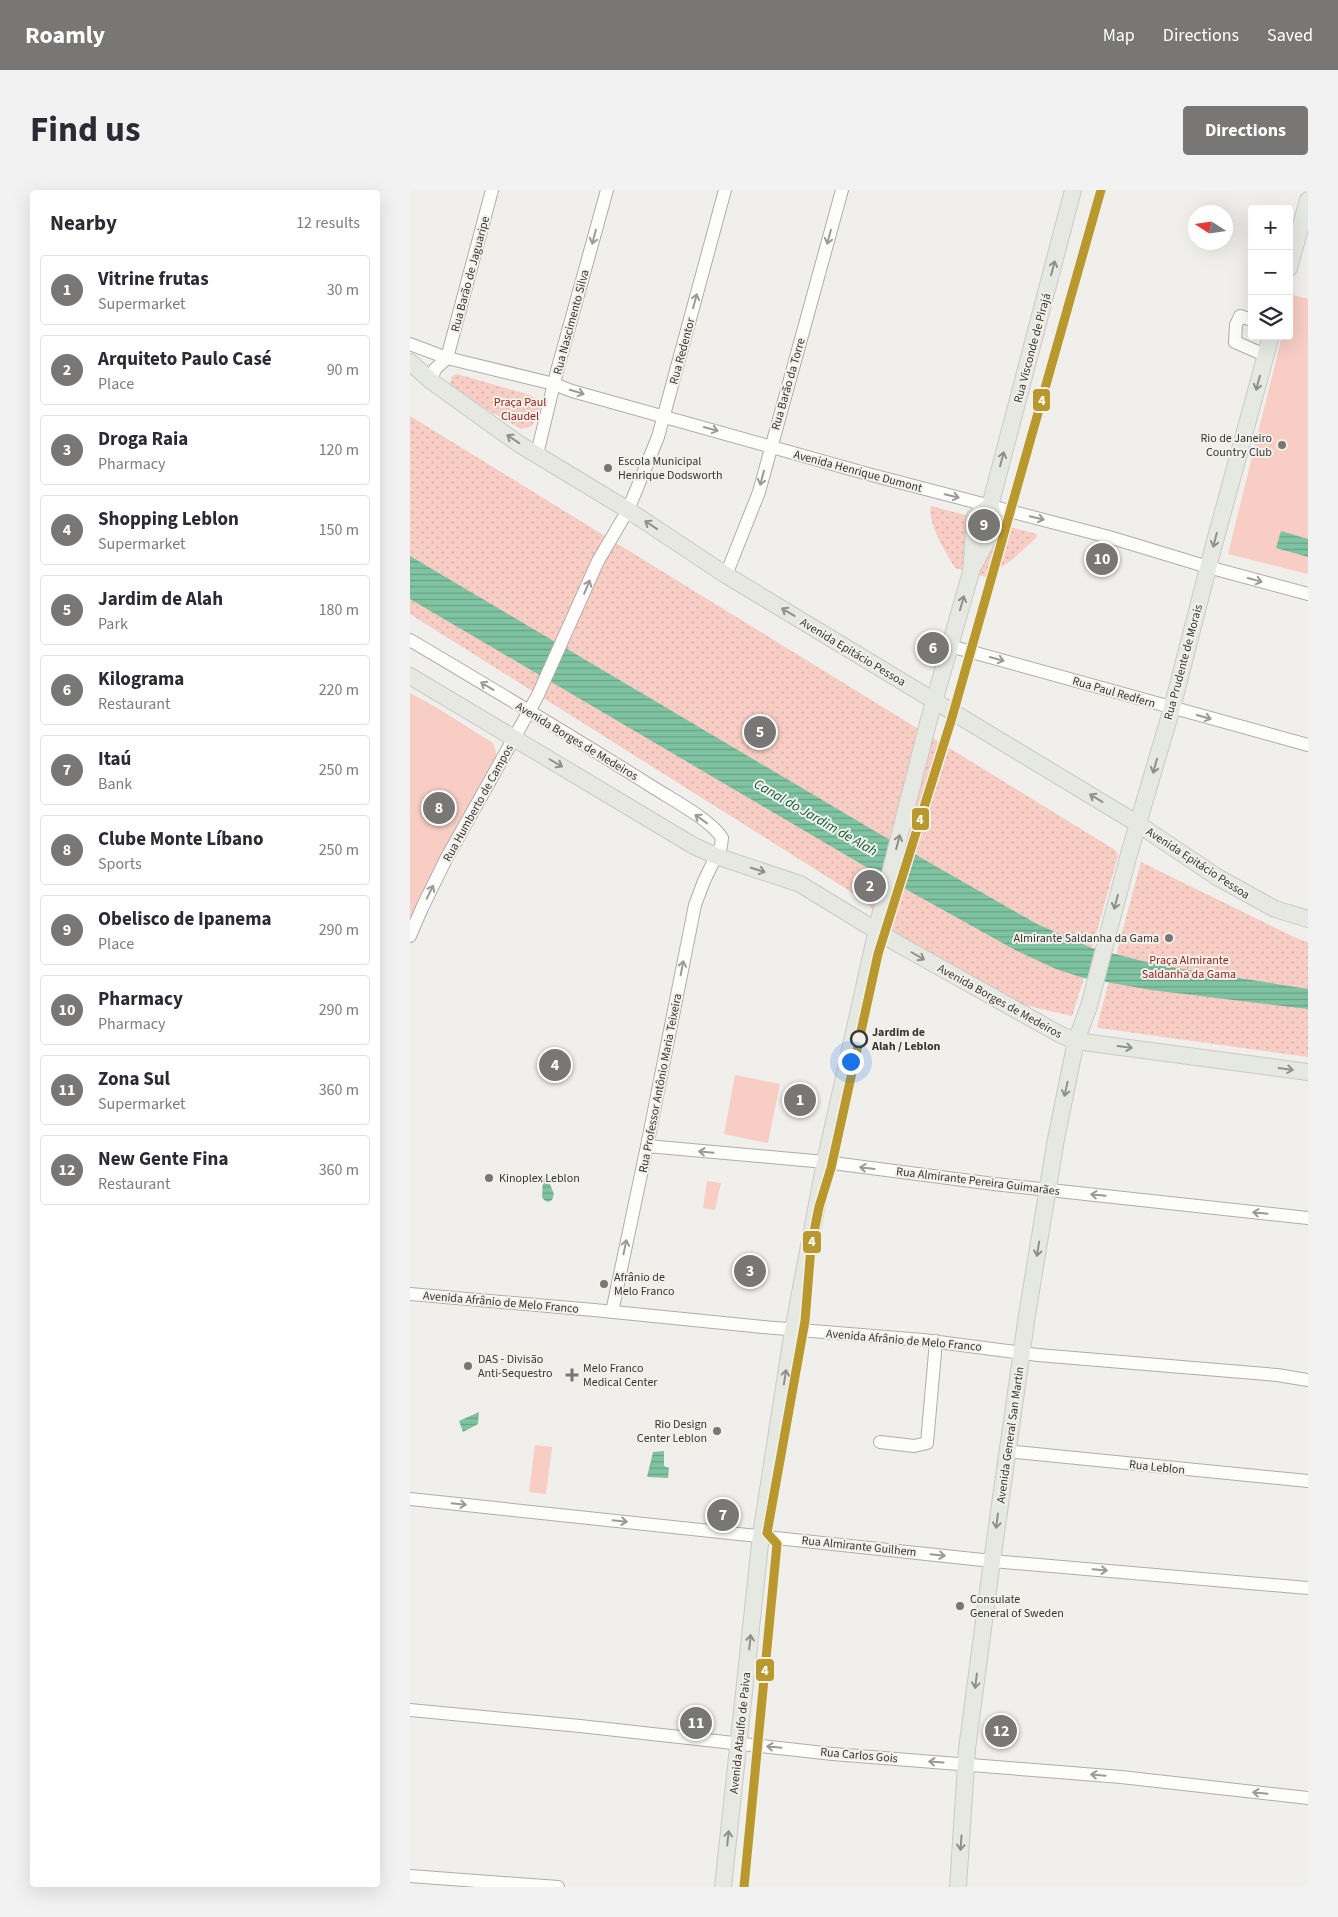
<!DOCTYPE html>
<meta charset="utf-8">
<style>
body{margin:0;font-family:"Source Sans 3",sans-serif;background:#f2f2f3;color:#2b2b33}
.controls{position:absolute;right:15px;top:15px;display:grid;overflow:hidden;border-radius:5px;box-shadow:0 5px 20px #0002}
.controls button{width:45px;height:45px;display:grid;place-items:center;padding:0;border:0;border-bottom:1px solid #e1e1e2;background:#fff;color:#2b2b33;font:25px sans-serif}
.compass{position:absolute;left:778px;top:15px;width:45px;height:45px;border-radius:50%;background:#fff;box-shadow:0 5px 20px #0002;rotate:282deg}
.you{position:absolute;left:440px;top:871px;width:18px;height:18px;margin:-12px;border:4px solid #fff;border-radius:50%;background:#1a73e8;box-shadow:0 0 0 8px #1a73e833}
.badge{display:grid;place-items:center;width:32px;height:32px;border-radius:50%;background:#787775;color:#fff;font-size:16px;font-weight:700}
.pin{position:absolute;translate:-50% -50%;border:2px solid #fff;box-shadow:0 1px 5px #0006}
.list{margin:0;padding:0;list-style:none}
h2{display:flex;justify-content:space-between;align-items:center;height:65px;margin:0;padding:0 20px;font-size:21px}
h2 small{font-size:16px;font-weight:400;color:#7c7c81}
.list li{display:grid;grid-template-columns:32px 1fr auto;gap:15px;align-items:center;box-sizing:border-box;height:70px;margin:0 10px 10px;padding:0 10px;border:1px solid #e1e1e2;border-radius:5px}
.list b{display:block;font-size:19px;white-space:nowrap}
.list p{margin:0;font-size:16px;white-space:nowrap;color:#7c7c81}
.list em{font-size:16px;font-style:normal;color:#7c7c81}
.icon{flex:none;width:28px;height:28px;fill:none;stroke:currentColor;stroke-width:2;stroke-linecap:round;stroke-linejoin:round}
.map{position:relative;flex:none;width:898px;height:1697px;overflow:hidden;border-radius:5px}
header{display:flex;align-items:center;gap:30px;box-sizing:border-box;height:70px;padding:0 25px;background:#787775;color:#fff}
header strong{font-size:24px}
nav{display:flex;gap:28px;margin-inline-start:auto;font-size:18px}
.intro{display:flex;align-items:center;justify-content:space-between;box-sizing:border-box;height:120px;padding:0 30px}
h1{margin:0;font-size:35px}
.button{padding:12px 22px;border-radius:5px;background:#787775;color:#fff;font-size:18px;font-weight:700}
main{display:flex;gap:30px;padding:0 30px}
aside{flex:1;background:#fff;border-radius:5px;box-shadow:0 5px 20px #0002}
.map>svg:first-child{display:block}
.park{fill:url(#park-dots)}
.garden{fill:#f7cdc4}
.water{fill:url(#water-rules)}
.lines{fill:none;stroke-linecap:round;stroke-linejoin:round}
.minor-casing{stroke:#aeadab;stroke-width:14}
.major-casing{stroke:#cacac8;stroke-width:18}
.minor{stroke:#fdfdfc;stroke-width:12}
.major{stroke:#e6e8e2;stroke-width:16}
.metro-1-casing{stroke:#f2f0ea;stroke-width:12}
.metro-1{stroke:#b9982d;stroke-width:9}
.oneway{stroke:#9a9a98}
.oneway2{stroke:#8f908c}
.poi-dot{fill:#787775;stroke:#f2f0ea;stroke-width:2}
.stop-dot{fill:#f2f0ea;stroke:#383735;stroke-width:2.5}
.labels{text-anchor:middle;stroke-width:4;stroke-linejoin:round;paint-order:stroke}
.street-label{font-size:12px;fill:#383735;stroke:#f2f0ea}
.park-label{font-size:12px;fill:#93251b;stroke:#f2f0ea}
.poi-label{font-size:12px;fill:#383735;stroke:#f2f0ea;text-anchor:start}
.stop-label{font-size:12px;font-weight:bold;fill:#383735;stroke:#f2f0ea;text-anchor:start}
.water-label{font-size:14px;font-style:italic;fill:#0d5b3c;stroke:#f2f0ea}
.line-badge{stroke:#f2f0ea;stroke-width:2}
.badge-label{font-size:14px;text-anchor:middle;font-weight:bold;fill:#fff}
</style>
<header>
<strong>Roamly</strong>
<nav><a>Map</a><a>Directions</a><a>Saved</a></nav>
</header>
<div class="intro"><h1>Find us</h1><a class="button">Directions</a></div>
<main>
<aside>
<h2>Nearby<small>12 results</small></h2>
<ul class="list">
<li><span class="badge">1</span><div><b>Vitrine frutas</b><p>Supermarket</p></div><em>30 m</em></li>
<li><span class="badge">2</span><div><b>Arquiteto Paulo Casé</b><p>Place</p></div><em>90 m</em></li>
<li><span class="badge">3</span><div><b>Droga Raia</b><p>Pharmacy</p></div><em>120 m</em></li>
<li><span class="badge">4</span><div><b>Shopping Leblon</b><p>Supermarket</p></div><em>150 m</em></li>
<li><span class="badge">5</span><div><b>Jardim de Alah</b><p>Park</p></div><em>180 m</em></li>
<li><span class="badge">6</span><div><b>Kilograma</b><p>Restaurant</p></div><em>220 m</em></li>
<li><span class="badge">7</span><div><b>Itaú</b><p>Bank</p></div><em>250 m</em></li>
<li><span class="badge">8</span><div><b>Clube Monte Líbano</b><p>Sports</p></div><em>250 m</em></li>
<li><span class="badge">9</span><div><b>Obelisco de Ipanema</b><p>Place</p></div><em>290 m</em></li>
<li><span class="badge">10</span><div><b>Pharmacy</b><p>Pharmacy</p></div><em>290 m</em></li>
<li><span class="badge">11</span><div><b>Zona Sul</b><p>Supermarket</p></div><em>360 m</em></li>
<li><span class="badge">12</span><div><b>New Gente Fina</b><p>Restaurant</p></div><em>360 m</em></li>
</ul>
</aside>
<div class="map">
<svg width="898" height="1697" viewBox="0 0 898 1697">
<defs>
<pattern id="park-dots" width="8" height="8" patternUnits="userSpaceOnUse" patternTransform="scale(1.25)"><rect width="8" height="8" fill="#f7cdc4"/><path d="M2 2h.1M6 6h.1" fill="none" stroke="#d4b1a9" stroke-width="1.8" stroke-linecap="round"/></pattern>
<pattern id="water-rules" width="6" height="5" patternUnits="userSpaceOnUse" patternTransform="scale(1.25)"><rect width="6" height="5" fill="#7fc4a2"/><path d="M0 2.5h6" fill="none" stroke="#69a085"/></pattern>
</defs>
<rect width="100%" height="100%" fill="#f0efec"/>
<!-- park -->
<g class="park">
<path d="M47,184L120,205L127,209L131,215L122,236L111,239L43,200L40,192L42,186Z"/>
<path d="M0,226L705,660L708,665L674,788L662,826L614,815L476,741L457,712L0,424Z"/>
<path d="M521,316L627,344L626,348L602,370L576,387L545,378C536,362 517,334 521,316Z"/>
<path d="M731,672L888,749L898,752V867L689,838L687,836Z"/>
</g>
<!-- garden -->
<g class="garden">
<path d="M883,105L898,109V384L818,364L872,146H879V119Z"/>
<path d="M0,503L24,516L83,553L87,566L28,670L0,730Z"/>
<path d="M325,885L370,894L358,953L314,944Z"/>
<path d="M297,991L311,993L305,1020L293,1018Z"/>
<path d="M125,1255L142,1257L136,1304L119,1302Z"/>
</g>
<!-- water -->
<g class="water">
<path d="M871,341L898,349V367L866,358Z"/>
<path d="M0,366L473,646L627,734L682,758L748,775L898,799V819L741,800L674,788L646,779L607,761L463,681L0,409Z"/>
<path d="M137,987L144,1004L142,1010L138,1012L134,1010L132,1007L133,989Z"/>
<path d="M69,1222L68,1234L53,1242L49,1231Z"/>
<path d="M254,1261V1276L259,1278L258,1288L237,1287L243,1262Z"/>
</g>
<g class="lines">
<!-- minor casing -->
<g class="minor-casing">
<g id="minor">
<path d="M842,130L830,126L826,135L825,152L855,165"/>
<path d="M0,154L37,168L144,194L162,201L458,284L699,347L798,377L898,404"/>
<path d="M37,168L82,0"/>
<path d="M21,191L25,179L37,168"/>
<path d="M127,264L147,181L197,0"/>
<path d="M316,385L349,302L432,0"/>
<path d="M0,450C81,498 162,546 241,596C261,609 300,629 312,648L311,656L294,691L285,715L237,956L202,1122"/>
<path d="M540,456L898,555"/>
<path d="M0,746L12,718L36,669L127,507L188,371L218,320L248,247L315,0"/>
<path d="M237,956L415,972L584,994L898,1028"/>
<path d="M0,1104L184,1120L353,1137L513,1150L628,1165L867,1185L898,1190"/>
<path d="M470,1252L504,1256L517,1253L526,1151"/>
<path d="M596,1261L898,1291"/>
<path d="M0,1309L582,1371L898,1398"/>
<path d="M0,1520L170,1536L423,1564L711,1587L898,1608"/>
<path d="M0,1686L148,1697"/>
</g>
</g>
<!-- major casing -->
<g class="major-casing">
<g id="major">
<path d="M879,78L898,10"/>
<path d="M0,172L21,191L109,254L218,320L316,385L728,634L807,687L865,719L898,729"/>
<path d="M564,375L586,333L580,316L663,0"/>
<path d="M0,486L284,656L306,666L390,694L490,755L651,845L666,851L898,882"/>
<path d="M313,1697L351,1345L383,1140L415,972L476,699L518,533L561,382L565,327L580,316"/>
<path d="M548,1697L557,1559L582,1371L617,1125L646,949L666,851L679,816L719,664L762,518L805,351L861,146"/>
</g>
</g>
<!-- minor -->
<use href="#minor" class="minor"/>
<!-- major -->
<use href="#major" class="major"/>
<!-- metro-1 casing -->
<g class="metro-1-casing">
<path id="metro-1" d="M334,1697L367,1354L357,1343L395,1131L401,1057L409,1017L421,978L468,764L541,531L691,0"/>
</g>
<!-- metro-1 -->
<use href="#metro-1" class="metro-1"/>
</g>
<!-- one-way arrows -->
<defs><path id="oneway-shaft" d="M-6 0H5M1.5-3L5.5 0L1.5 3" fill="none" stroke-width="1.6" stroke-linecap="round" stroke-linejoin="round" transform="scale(1.25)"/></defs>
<g class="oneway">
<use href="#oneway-shaft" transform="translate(184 47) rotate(105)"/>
<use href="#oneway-shaft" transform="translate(419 47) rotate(105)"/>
<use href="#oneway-shaft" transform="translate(285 111) rotate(-75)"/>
<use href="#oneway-shaft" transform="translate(167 202) rotate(17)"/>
<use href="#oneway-shaft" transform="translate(301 239) rotate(16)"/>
<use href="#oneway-shaft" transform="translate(352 288) rotate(105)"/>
<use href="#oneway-shaft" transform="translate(542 306) rotate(14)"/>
<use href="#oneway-shaft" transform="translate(627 328) rotate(14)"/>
<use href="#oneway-shaft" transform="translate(845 390) rotate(15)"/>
<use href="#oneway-shaft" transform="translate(177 397) rotate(-67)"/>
<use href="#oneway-shaft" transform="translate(587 469) rotate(16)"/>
<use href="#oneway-shaft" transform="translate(77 496) rotate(-149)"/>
<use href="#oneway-shaft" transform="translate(794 527) rotate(16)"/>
<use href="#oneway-shaft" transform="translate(291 629) rotate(-144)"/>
<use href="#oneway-shaft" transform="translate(20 702) rotate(-64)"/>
<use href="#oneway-shaft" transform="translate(272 778) rotate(-79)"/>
<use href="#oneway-shaft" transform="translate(296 962) rotate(-175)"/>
<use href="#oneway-shaft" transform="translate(457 978) rotate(-173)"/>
<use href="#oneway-shaft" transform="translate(688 1005) rotate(-174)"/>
<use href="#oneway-shaft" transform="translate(850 1023) rotate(-174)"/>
<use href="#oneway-shaft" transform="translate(215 1057) rotate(-78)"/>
<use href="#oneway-shaft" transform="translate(49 1314) rotate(6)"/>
<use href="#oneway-shaft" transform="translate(210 1331) rotate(6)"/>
<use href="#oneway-shaft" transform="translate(528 1365) rotate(6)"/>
<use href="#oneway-shaft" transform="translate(690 1380) rotate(5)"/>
<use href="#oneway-shaft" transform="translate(364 1557) rotate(-174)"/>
<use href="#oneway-shaft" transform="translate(526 1572) rotate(-176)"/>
<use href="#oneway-shaft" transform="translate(688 1585) rotate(-175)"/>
<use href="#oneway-shaft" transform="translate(850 1603) rotate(-174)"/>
</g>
<g class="oneway2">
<use href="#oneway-shaft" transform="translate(643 78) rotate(-75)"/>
<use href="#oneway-shaft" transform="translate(848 193) rotate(105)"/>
<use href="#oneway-shaft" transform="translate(103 249) rotate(-146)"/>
<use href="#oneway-shaft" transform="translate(592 269) rotate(-75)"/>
<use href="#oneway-shaft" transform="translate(241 335) rotate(-146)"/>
<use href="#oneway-shaft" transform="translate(805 350) rotate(104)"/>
<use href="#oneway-shaft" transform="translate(552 413) rotate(-74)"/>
<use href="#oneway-shaft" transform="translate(378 422) rotate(-149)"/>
<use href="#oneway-shaft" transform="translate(146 573) rotate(30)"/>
<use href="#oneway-shaft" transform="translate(745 576) rotate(106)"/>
<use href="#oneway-shaft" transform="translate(686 608) rotate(-149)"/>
<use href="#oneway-shaft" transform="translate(488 652) rotate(-76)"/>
<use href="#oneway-shaft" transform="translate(348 680) rotate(17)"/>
<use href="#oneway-shaft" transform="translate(706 712) rotate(105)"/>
<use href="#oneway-shaft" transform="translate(508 766) rotate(30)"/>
<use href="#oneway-shaft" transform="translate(715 857) rotate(8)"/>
<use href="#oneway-shaft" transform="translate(876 879) rotate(8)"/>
<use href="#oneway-shaft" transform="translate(656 899) rotate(102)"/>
<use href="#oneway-shaft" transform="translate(628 1059) rotate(99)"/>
<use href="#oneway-shaft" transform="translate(375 1187) rotate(-81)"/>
<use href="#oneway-shaft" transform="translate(587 1331) rotate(97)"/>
<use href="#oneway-shaft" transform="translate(340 1452) rotate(-84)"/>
<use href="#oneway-shaft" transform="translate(566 1491) rotate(97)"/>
<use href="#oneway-shaft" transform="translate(318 1648) rotate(-84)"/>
<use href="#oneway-shaft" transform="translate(551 1653) rotate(94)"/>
</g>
<!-- markers -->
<g class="poi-dot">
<circle cx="872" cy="255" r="5"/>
<circle cx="198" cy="278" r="5"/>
<circle cx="759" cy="748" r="5"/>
<circle cx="79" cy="988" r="5"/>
<circle cx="194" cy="1094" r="5"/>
<circle cx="58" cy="1176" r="5"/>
<path d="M159.5 1177.5h5v5h5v5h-5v5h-5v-5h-5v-5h5z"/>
<circle cx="307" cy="1241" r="5"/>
<circle cx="550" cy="1416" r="5"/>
</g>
<circle class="stop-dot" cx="449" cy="849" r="8"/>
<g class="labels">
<!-- street labels -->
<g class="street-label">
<text transform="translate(60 84) rotate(-75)" y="4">Rua Barão de Jaguaripe</text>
<text transform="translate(161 132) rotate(-75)" y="4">Rua Nascimento Silva</text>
<text transform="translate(622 158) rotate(-75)" y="4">Rua Visconde de Pirajá</text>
<text transform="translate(272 161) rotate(-75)" y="4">Rua Redentor</text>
<text transform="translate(378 194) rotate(-74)" y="4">Rua Barão da Torre</text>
<text transform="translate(448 281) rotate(15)" y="4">Avenida Henrique Dumont</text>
<text transform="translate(443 462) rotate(31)" y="4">Avenida Epitácio Pessoa</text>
<text transform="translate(773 472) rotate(-75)" y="4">Rua Prudente de Morais</text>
<text transform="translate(704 502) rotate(16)" y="4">Rua Paul Redfern</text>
<text transform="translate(167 551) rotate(31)" y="4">Avenida Borges de Medeiros</text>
<text transform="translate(68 613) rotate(-61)" y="4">Rua Humberto de Campos</text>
<text transform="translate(788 673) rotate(33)" y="4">Avenida Epitácio Pessoa</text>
<text transform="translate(590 811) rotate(29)" y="4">Avenida Borges de Medeiros</text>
<text transform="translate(250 893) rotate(-79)" y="4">Rua Professor Antônio Maria Teixeira</text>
<text transform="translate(568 991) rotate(7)" y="4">Rua Almirante Pereira Guimarães</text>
<text transform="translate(91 1112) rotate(5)" y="4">Avenida Afrânio de Melo Franco</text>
<text transform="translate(494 1150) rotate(5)" y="4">Avenida Afrânio de Melo Franco</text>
<text transform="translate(600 1245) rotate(-82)" y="4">Avenida General San Martin</text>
<text transform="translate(747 1277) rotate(6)" y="4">Rua Leblon</text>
<text transform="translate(449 1356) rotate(6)" y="4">Rua Almirante Guilhem</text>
<text transform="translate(330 1543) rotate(-84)" y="4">Avenida Ataulfo de Paiva</text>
<text transform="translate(449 1565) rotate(5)" y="4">Rua Carlos Gois</text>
</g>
<!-- park labels -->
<g class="park-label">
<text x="110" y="216">Praça Paul<tspan x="110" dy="14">Claudel</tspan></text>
<text x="779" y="774">Praça Almirante<tspan x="779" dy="14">Saldanha da Gama</tspan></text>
</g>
<!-- poi labels -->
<g class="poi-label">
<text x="862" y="252" text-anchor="end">Rio de Janeiro<tspan x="862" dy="14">Country Club</tspan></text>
<text x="208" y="275">Escola Municipal<tspan x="208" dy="14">Henrique Dodsworth</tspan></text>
<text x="749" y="752" text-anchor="end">Almirante Saldanha da Gama</text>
<text x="89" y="992">Kinoplex Leblon</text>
<text x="204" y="1091">Afrânio de<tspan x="204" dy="14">Melo Franco</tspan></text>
<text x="68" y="1173">DAS - Divisão<tspan x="68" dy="14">Anti-Sequestro</tspan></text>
<text x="173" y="1182">Melo Franco<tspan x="173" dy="14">Medical Center</tspan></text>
<text x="297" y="1238" text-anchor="end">Rio Design<tspan x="297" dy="14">Center Leblon</tspan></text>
<text x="560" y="1413">Consulate<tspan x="560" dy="14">General of Sweden</tspan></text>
</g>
<!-- stop labels -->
<g class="stop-label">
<text x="462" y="846">Jardim de<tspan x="462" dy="14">Alah / Leblon</tspan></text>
</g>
<!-- water labels -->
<g class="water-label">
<text transform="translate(406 627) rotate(30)" y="5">Canal do Jardim de Alah</text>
</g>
</g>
<g class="line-badge">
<rect x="622" y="198" width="19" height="24" rx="5" fill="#b9982d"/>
<rect x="501" y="617" width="19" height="24" rx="5" fill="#b9982d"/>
<rect x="392" y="1040" width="20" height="24" rx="5" fill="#b9982d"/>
<rect x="345" y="1468" width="20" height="24" rx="5" fill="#b9982d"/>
</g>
<g class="badge-label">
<text x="632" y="215">4</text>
<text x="510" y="634">4</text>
<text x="402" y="1056">4</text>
<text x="355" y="1485">4</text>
</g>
</svg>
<div class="controls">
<button>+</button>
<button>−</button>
<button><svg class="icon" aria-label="layers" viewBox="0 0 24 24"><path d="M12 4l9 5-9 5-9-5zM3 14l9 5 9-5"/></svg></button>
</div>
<svg class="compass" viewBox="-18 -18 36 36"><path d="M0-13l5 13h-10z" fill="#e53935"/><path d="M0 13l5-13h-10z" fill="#7c7c81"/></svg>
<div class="you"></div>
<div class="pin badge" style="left:390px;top:910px">1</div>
<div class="pin badge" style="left:460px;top:696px">2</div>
<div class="pin badge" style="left:340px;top:1081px">3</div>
<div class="pin badge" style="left:145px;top:875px">4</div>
<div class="pin badge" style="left:350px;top:542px">5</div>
<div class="pin badge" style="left:523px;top:458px">6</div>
<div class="pin badge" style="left:313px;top:1325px">7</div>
<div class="pin badge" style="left:29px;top:618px">8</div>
<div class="pin badge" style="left:574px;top:335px">9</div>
<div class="pin badge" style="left:692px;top:369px">10</div>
<div class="pin badge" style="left:286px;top:1533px">11</div>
<div class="pin badge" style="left:591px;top:1541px">12</div>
</div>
</main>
